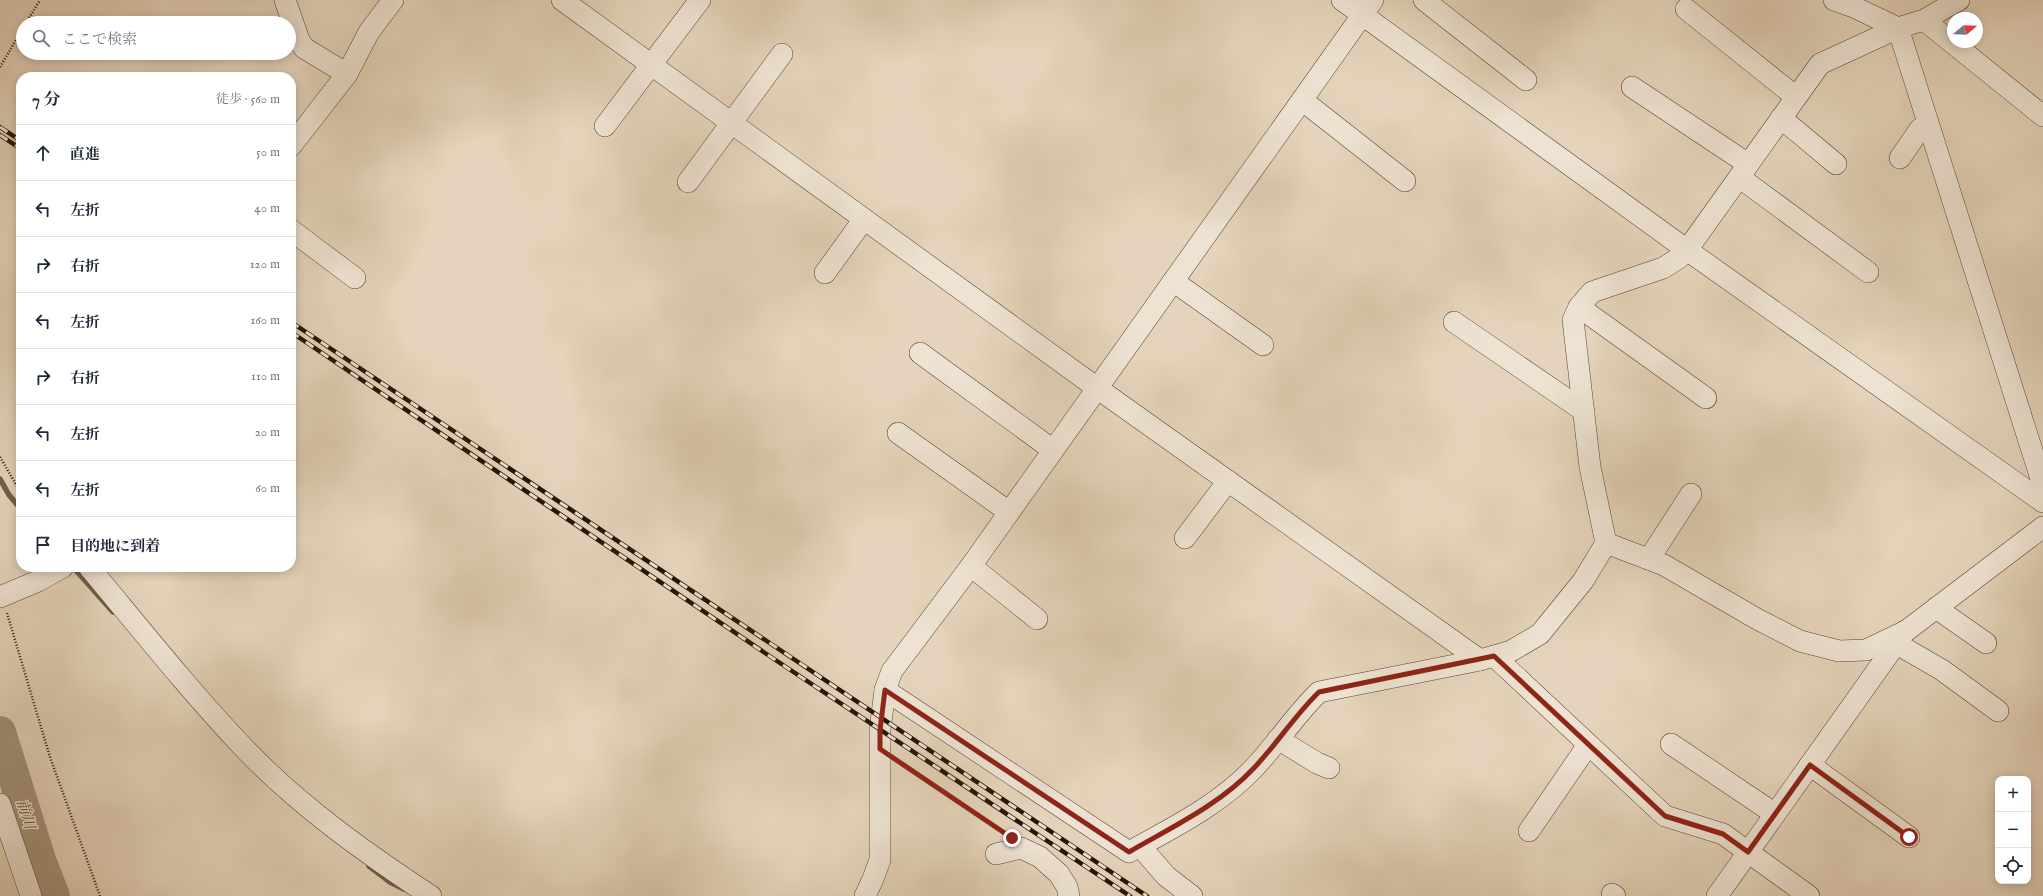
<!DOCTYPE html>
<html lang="ja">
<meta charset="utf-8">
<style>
body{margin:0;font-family:"IM FELL English","Noto Serif JP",serif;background:#f6f6f7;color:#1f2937}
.controls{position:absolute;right:12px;bottom:12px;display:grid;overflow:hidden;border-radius:8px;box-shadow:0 2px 10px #0003}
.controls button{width:36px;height:36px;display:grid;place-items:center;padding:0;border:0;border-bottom:1px solid #e0e1e3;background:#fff;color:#1f2937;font:20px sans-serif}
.compass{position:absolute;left:1947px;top:12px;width:36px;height:36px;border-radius:50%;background:#fff;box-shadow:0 2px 10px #0003;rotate:71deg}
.stop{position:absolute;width:12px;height:12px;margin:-9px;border:3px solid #8f2418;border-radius:50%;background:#fff}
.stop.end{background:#8f2418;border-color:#fff;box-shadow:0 1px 4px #0008}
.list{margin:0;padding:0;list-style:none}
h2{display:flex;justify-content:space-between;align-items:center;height:52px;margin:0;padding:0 16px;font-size:17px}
h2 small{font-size:13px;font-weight:400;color:#747a83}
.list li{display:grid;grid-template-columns:26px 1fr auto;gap:12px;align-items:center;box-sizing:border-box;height:56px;padding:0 16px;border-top:1px solid #e0e1e3}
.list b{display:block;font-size:15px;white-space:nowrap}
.list em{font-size:13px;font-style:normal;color:#747a83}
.icon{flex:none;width:22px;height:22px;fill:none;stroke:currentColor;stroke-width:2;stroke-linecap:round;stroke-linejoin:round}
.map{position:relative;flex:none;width:2043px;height:896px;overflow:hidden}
.search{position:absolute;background:#fff;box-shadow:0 2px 10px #0003;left:16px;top:16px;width:280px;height:44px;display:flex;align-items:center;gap:10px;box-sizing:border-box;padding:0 14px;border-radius:22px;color:#747a83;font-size:15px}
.panel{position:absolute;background:#fff;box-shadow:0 2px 10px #0003;left:16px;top:72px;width:280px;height:500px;border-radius:16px}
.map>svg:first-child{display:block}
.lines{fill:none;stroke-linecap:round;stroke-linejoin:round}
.stream{stroke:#71604c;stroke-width:5.5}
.river{stroke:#a4937c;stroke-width:32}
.minor-casing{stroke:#554431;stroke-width:22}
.path{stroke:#251403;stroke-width:2.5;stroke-dasharray:1 2;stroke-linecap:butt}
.minor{stroke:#eee3d3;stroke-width:21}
.rail-casing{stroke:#251403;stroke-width:4.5}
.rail{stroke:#eee3d3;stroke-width:3;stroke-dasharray:9;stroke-linecap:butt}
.route{stroke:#8f2418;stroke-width:5}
.labels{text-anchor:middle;stroke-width:3;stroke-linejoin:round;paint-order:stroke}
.water-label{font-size:15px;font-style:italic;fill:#584733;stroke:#eee3d3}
</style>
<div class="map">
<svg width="2043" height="896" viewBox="0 0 2043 896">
<rect width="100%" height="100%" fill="#e5d4bb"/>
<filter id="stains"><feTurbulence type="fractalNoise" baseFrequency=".005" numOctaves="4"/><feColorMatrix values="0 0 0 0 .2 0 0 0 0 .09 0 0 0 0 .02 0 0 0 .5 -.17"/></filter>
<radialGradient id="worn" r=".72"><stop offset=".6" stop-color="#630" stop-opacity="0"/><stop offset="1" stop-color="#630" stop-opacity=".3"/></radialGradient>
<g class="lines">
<!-- stream -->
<g class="stream">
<path d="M0,479L9,495L21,509"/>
<path d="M73,567L113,612"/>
<path d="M369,866L390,882L404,889"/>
</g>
<!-- river -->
<path class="river" d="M0,732L40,860L54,896"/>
<!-- minor casing -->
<g class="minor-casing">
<g id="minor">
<path d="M285,0L299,40L304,48L347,74"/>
<path d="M562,0L1097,388L1480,660"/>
<path d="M1342,0L1687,250L2043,502"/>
<path d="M1424,0L1526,80"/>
<path d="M1834,0L1854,7L1898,28L2043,485"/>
<path d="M1686,9L1796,97"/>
<path d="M1924,20L2043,116"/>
<path d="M1632,87L1748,164"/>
<path d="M1302,100L1405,181"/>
<path d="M1781,118L1836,164"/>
<path d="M605,126L700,0"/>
<path d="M291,146L347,74L369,32L393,0"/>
<path d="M1900,158L1920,129L1931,133"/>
<path d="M1739,177L1868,272"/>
<path d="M688,182L782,54"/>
<path d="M291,230L355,278"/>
<path d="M825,273L864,219"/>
<path d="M1173,281L1263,345"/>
<path d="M1579,307L1706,398"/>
<path d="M1454,322L1584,411"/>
<path d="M920,353L1053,450"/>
<path d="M898,433L1009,512"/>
<path d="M1185,538L1228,481"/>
<path d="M1606,543L1664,565L1757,619L1800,641L1839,651L1866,650L1906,631L2043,527"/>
<path d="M1649,559L1691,494"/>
<path d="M971,566L1037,619"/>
<path d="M89,567C139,627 189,690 243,747C298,805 364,852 431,896"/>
<path d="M0,597L38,581L63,567"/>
<path d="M1936,608L1986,643"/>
<path d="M1897,644L1942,670L1998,711"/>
<path d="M1494,656L1665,816L1723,834L1809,896"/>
<path d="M885,690L1129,852C1172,828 1219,805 1253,769C1277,744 1295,715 1319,692L1480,660L1511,651L1540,634L1583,581L1606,543L1590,467L1573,320L1579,307L1592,292L1663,268L1679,258L1687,250L1820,64L1898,28L1924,20L1959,0"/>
<path d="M1278,739L1317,763L1329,768"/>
<path d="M1671,744L1775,814"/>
<path d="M1810,765L1909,837"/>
<path d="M0,804L31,896"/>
<path d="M1529,831L1588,745"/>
<path d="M1140,846L1166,876L1192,896"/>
<path d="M996,854L1021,848L1040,857L1059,874L1067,887L1069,896"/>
<path d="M1612,894L1615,896"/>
<path d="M865,896L873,879L880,860V730L885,690L892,671L971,566L1373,0"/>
<path d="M1717,896L1905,631"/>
</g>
</g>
<!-- path -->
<g class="path">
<path d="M26,23L40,0"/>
<path d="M0,67L23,28"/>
<path d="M0,457L21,493"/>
<path d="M7,613L50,757L100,896"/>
<path d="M898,761L1004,832"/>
</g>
<!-- minor -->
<use href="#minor" class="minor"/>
<!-- rail casing -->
<g class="rail-casing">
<g id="rail">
<path d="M0,127L21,141"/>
<path d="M0,135L21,149"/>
<path d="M291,322L1147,896"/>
<path d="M291,332L765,653L1130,896"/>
</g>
</g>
<!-- rail -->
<use href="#rail" class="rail"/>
</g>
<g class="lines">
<!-- route -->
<path class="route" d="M1012,838L880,749V730L885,690L1129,852C1172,827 1219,805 1253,769C1277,744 1295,715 1319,692L1494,656L1665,816L1723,834L1748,852L1810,765L1909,837"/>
</g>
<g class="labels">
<!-- water labels -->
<g class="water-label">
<text transform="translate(26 814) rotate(73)" y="5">前川</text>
</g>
</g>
<rect width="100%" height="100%" filter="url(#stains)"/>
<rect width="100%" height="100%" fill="url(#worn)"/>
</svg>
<div class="controls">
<button>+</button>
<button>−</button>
<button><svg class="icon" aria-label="locate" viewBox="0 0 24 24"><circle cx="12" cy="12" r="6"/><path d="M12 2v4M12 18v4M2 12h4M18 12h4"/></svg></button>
</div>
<svg class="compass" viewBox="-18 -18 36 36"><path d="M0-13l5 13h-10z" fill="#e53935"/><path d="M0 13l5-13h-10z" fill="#747a83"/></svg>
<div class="stop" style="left:1909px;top:837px"></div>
<div class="stop end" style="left:1012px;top:838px"></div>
<div class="search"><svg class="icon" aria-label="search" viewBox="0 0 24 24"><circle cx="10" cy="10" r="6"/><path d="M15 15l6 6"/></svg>ここで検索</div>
<section class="panel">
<h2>7 分<small>徒歩 · 560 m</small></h2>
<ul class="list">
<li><svg class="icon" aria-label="ahead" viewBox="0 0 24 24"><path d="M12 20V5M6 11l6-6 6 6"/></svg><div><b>直進</b></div><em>50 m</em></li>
<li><svg class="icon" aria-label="left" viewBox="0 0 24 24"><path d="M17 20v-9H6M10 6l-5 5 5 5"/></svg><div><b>左折</b></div><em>40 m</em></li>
<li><svg class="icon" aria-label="right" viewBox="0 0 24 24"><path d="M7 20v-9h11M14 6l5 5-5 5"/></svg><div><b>右折</b></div><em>120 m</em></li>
<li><svg class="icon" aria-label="left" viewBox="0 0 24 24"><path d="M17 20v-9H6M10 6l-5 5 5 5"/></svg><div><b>左折</b></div><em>160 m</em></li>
<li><svg class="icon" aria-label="right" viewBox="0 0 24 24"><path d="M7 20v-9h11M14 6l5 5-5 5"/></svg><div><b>右折</b></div><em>110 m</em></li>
<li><svg class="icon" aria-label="left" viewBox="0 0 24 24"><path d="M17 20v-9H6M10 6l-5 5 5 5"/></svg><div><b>左折</b></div><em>20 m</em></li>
<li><svg class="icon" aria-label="left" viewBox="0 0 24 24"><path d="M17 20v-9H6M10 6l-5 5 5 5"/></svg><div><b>左折</b></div><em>60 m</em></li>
<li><svg class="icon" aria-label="arrive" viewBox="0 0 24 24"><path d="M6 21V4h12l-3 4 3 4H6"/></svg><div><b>目的地に到着</b></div></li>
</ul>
</section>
</div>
